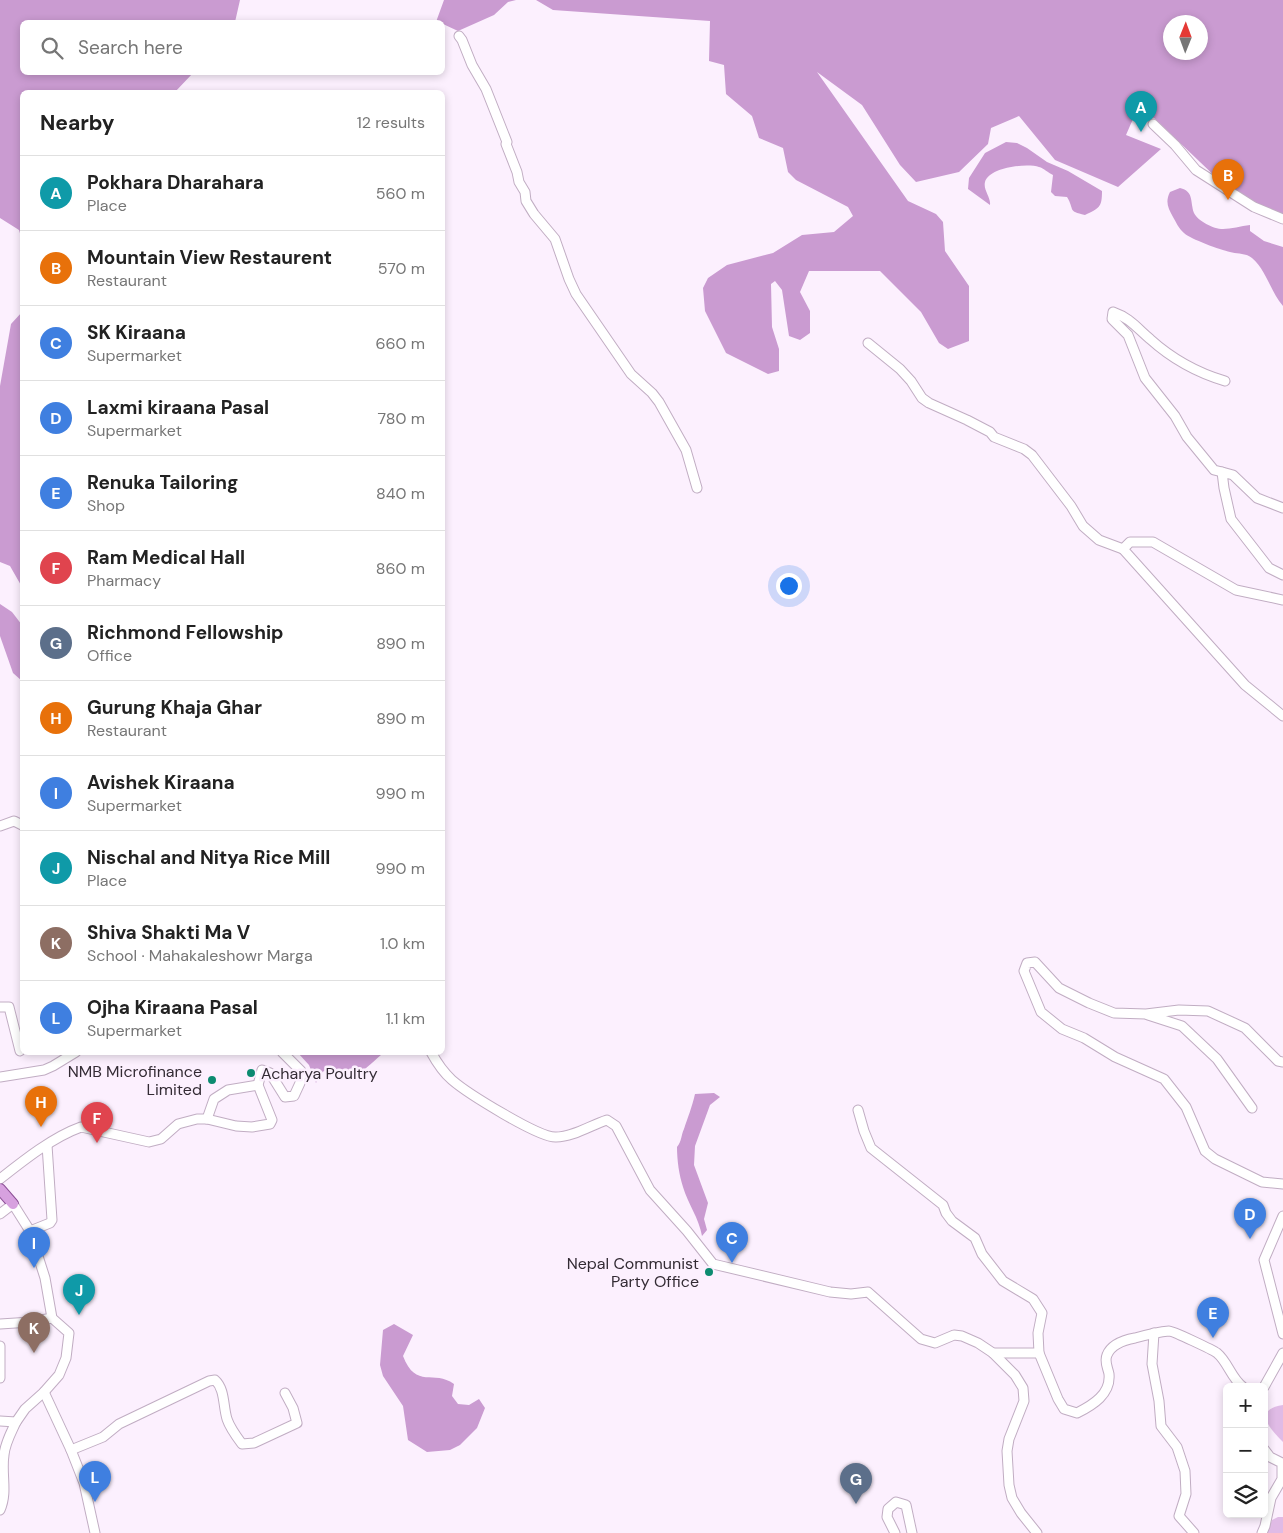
<!DOCTYPE html>
<meta charset="utf-8">
<style>
body{margin:0;font-family:"DM Sans",sans-serif;background:#f6f6f6;color:#222}
.controls{position:absolute;right:15px;bottom:15px;display:grid;overflow:hidden;border-radius:8px;box-shadow:0 2px 8px #0003}
.controls button{width:45px;height:45px;display:grid;place-items:center;padding:0;border:0;border-bottom:1px solid #e0e0e0;background:#fff;color:#222;font:25px sans-serif}
.compass{position:absolute;left:1163px;top:15px;width:45px;height:45px;border-radius:50%;background:#fff;box-shadow:0 2px 8px #0003;rotate:1deg}
.you{position:absolute;left:788px;top:585px;width:18px;height:18px;margin:-12px;border:4px solid #fff;border-radius:50%;background:#1a73e8;box-shadow:0 0 0 8px #1a73e833}
.badge{display:grid;place-items:center;width:32px;height:32px;border-radius:50%;background:#ea580c;color:#fff;font-size:16px;font-weight:700}
.pin{position:absolute;translate:-50% -41px;filter:drop-shadow(0 1px 2px #0008)}
.pin::after{content:'';position:absolute;top:26px;width:18px;height:15px;background:inherit;clip-path:polygon(0 0,100% 0,50% 100%)}
.list{margin:0;padding:0;list-style:none}
h2{display:flex;justify-content:space-between;align-items:center;height:65px;margin:0;padding:0 20px;font-size:21px}
h2 small{font-size:16px;font-weight:400;color:#767676}
.list li{display:grid;grid-template-columns:32px 1fr auto;gap:15px;align-items:center;box-sizing:border-box;height:75px;padding:0 20px;border-top:1px solid #e0e0e0}
.list b{display:block;font-size:19px;white-space:nowrap}
.list p{margin:0;font-size:16px;white-space:nowrap;color:#767676}
.list em{font-size:16px;font-style:normal;color:#767676}
.icon{flex:none;width:28px;height:28px;fill:none;stroke:currentColor;stroke-width:2;stroke-linecap:round;stroke-linejoin:round}
.map{position:relative;flex:none;width:1283px;height:1533px;overflow:hidden}
.search{position:absolute;background:#fff;box-shadow:0 2px 8px #0003;left:20px;top:20px;width:425px;height:55px;display:flex;align-items:center;gap:12px;box-sizing:border-box;padding:0 18px;border-radius:8px;color:#767676;font-size:19px}
.panel{position:absolute;background:#fff;box-shadow:0 2px 8px #0003;left:20px;top:90px;width:425px;height:965px;border-radius:8px}
.map>svg:first-child{display:block}
.green{fill:#e0bbe6}
.forest{fill:#ca9bd1;fill-rule:evenodd}
.lines{fill:none;stroke-linecap:round;stroke-linejoin:round}
.minor-casing{stroke:#c1adc3;stroke-width:11}
.major-casing{stroke:#8c4f96;stroke-width:12}
.minor{stroke:#fff;stroke-width:9}
.major{stroke:#d7a1df;stroke-width:10}
.poi-dot{fill:#0c8b70;stroke:#fcf0fe;stroke-width:2}
.labels{text-anchor:middle;stroke-width:5;stroke-linejoin:round;paint-order:stroke}
.poi-label{font-size:16px;fill:#332b34;stroke:#fcf0fe;text-anchor:end}
</style>
<div class="map">
<svg width="1283" height="1533" viewBox="0 0 1283 1533">
<rect width="100%" height="100%" fill="#fcf0fe"/>
<!-- green -->
<g class="green">
<path d="M1283,1405V1442C1270,1429 1252,1410 1283,1405Z"/>
<path d="M1278,1517H1283V1533H1267L1272,1520Z"/>
</g>
<!-- forest -->
<g class="forest">
<path d="M0,0H240L235,22H22V72L193,73L175,92H22V240L19,230L0,218Z"/>
<path d="M444,0H516L508,2L494,15L458,31L443,24L442,22H436Z"/>
<path d="M536,0H1283V215L1259,205L1223,184L1154,118L1136,112L1126,135L1161,149L1118,187L1055,160L1019,116L991,128L988,144L959,172L916,182L900,165L862,105L817,72L908,201L936,214L943,222L945,251L969,286V341L948,349L939,343L921,312L880,271H809L800,292L810,311V333L800,340L789,336L782,290L775,281L771,284L772,327L779,349V371L768,374L726,353L705,311L703,288L708,278L727,265L773,253L802,235L834,232L853,216L848,207L796,180L788,172L783,148L759,138L752,116L726,94L724,65L709,61L710,21L553,10ZM1170,22H1200V52H1170Z"/>
<path d="M1006,142L1017,143L1027,148L1047,162L1068,171L1102,191C1102,208 1099,208 1085,215C1067,211 1075,210 1067,197L1055,196L1051,192L1053,175C1048,173 1044,168 1039,167C1027,163 989,167 985,182C983,190 991,197 990,205L968,189L969,178L985,153Z"/>
<path d="M1180,188C1194,191 1190,202 1194,213C1198,221 1213,229 1223,229C1231,229 1241,226 1250,225V231L1264,241L1283,247V306C1270,291 1267,271 1252,258C1246,253 1237,254 1230,252C1221,250 1190,239 1184,233C1179,229 1176,222 1173,217C1168,208 1165,202 1170,192Z"/>
<path d="M22,312V311V587L10,566L0,562V386L11,324Z"/>
<path d="M0,604L12,612L22,625V681L13,673L0,636Z"/>
<path d="M298,1053H381V1055C356,1077 358,1079 324,1071L320,1074L316,1083L309,1065Z"/>
<path d="M714,1093L720,1097L710,1105L695,1146L694,1165L708,1203L704,1219L707,1230L702,1236C699,1218 688,1204 683,1187C679,1175 677,1160 677,1147C682,1141 681,1135 684,1129C688,1117 692,1107 695,1094Z"/>
<path d="M394,1324L413,1335L403,1356C416,1390 434,1369 454,1384L452,1396L458,1404L469,1405L479,1399L485,1408L477,1428L460,1445L450,1450L427,1452L408,1440L403,1406L383,1376L380,1365L383,1330Z"/>
</g>
<g class="lines">
<!-- minor casing -->
<g class="minor-casing">
<g id="minor">
<path d="M459,36L462,40L472,65L486,89L507,142L506,144L517,172L519,182L525,192L526,201L534,214L555,239L569,279L576,294L631,374L652,393L659,402L686,450L697,488"/>
<path d="M1153,124L1175,145L1196,170L1254,207L1283,219"/>
<path d="M868,343L900,369L911,381L922,398L929,403L967,420L990,432L994,437L1024,449L1032,455L1071,506L1083,526L1099,540L1123,549"/>
<path d="M1222,472L1214,470L1187,437L1175,416L1145,378L1128,335L1112,319L1113,312C1130,318 1136,327 1150,339C1171,358 1198,373 1225,381"/>
<path d="M1283,508L1257,498L1233,475L1222,472L1224,488L1231,519L1269,568L1283,575"/>
<path d="M1283,600L1236,590L1153,542H1130L1123,549L1245,685L1283,716"/>
<path d="M0,826L14,821L22,825"/>
<path d="M0,1007H9L20,1051"/>
<path d="M1148,1015L1182,1026L1217,1059L1252,1108"/>
<path d="M431,1052C437,1063 443,1072 452,1080C467,1093 539,1138 556,1137C573,1137 591,1125 607,1120L616,1126L650,1190L687,1231L713,1264L830,1292L851,1294L868,1292L921,1339L935,1343L954,1335L962,1336L978,1343L993,1353H1039L1058,1399L1064,1409L1077,1413C1093,1405 1111,1394 1109,1374C1108,1368 1104,1362 1107,1355C1111,1345 1124,1340 1135,1338C1146,1335 1157,1332 1169,1331C1173,1331 1213,1350 1217,1353C1228,1362 1231,1378 1243,1387"/>
<path d="M1283,1062L1278,1061L1245,1028L1208,1011L1179,1010L1146,1014L1114,1013L1089,1003L1059,988L1035,962L1027,963L1024,971L1041,1012L1062,1029L1084,1038L1115,1057L1164,1079L1186,1107L1205,1151L1215,1159L1262,1182L1283,1184"/>
<path d="M0,1077L44,1070L53,1066L76,1052"/>
<path d="M858,1110L864,1131L871,1148L943,1205L946,1213L952,1221L975,1238L982,1254L1003,1281L1033,1299L1042,1313L1038,1333L1039,1353"/>
<path d="M207,1119L214,1099L228,1090L258,1085"/>
<path d="M0,1179C24,1160 53,1137 81,1127L149,1142L161,1139L178,1124L197,1119H207L236,1126L252,1127L270,1124L272,1120L258,1085L262,1070L270,1073L285,1097L294,1096L300,1083L301,1071L282,1052"/>
<path d="M0,1214L13,1204L30,1231L45,1278L52,1318L69,1333L66,1358L59,1375L44,1392L25,1409L16,1422L0,1421"/>
<path d="M1283,1216L1264,1260L1283,1334"/>
<path d="M30,1231L50,1223L52,1220L47,1145"/>
<path d="M0,1324L31,1322L52,1318"/>
<path d="M1154,1333L1152,1364L1159,1401L1161,1426L1177,1447L1185,1471L1186,1494L1179,1516L1194,1533"/>
<path d="M0,1346V1378"/>
<path d="M993,1353L1015,1375L1023,1388L1024,1401L1009,1439L1007,1451L1009,1485L1012,1498L1021,1513L1037,1533"/>
<path d="M1264,1387L1283,1353"/>
<path d="M44,1392L71,1450L84,1483L95,1533"/>
<path d="M71,1450L103,1437L119,1424L209,1381L215,1380C225,1389 223,1406 227,1419C230,1428 236,1436 242,1444L254,1443L297,1423L293,1408L285,1393"/>
<path d="M0,1510C8,1492 1,1474 4,1455C5,1443 11,1433 16,1422"/>
<path d="M895,1533L887,1517L888,1509L896,1502L906,1505L912,1533"/>
<path d="M1262,1533L1265,1526L1271,1498L1282,1479V1463L1270,1457L1264,1449"/>
</g>
</g>
<!-- major casing -->
<g class="major-casing">
<path id="major" d="M0,1189L13,1204"/>
</g>
<!-- minor -->
<use href="#minor" class="minor"/>
<!-- major -->
<use href="#major" class="major"/>
</g>
<!-- markers -->
<g class="poi-dot">
<circle cx="251" cy="1073" r="5"/>
<circle cx="212" cy="1080" r="5"/>
<circle cx="709" cy="1272" r="5"/>
</g>
<g class="labels">
<!-- poi labels -->
<g class="poi-label">
<text x="202" y="1077">NMB Microfinance<tspan x="202" dy="18">Limited</tspan></text>
<text x="261" y="1079" text-anchor="start">Acharya Poultry</text>
<text x="699" y="1269">Nepal Communist<tspan x="699" dy="18">Party Office</tspan></text>
</g>
</g>
</svg>
<div class="controls">
<button>+</button>
<button>−</button>
<button><svg class="icon" aria-label="layers" viewBox="0 0 24 24"><path d="M12 4l9 5-9 5-9-5zM3 14l9 5 9-5"/></svg></button>
</div>
<svg class="compass" viewBox="-18 -18 36 36"><path d="M0-13l5 13h-10z" fill="#e53935"/><path d="M0 13l5-13h-10z" fill="#767676"/></svg>
<div class="you"></div>
<div class="pin badge" style="left:1141px;top:132px;background:#0f9aa8">A</div>
<div class="pin badge" style="left:1228px;top:200px;background:#e8710a">B</div>
<div class="pin badge" style="left:732px;top:1263px;background:#3f7fe0">C</div>
<div class="pin badge" style="left:1250px;top:1239px;background:#3f7fe0">D</div>
<div class="pin badge" style="left:1213px;top:1338px;background:#3f7fe0">E</div>
<div class="pin badge" style="left:97px;top:1143px;background:#e0444e">F</div>
<div class="pin badge" style="left:856px;top:1504px;background:#5c6f8a">G</div>
<div class="pin badge" style="left:41px;top:1127px;background:#e8710a">H</div>
<div class="pin badge" style="left:34px;top:1268px;background:#3f7fe0">I</div>
<div class="pin badge" style="left:79px;top:1315px;background:#0f9aa8">J</div>
<div class="pin badge" style="left:34px;top:1353px;background:#8d6e63">K</div>
<div class="pin badge" style="left:95px;top:1502px;background:#3f7fe0">L</div>
<div class="search"><svg class="icon" aria-label="search" viewBox="0 0 24 24"><circle cx="10" cy="10" r="6"/><path d="M15 15l6 6"/></svg>Search here</div>
<section class="panel">
<h2>Nearby<small>12 results</small></h2>
<ul class="list">
<li><span class="badge" style="background:#0f9aa8">A</span><div><b>Pokhara Dharahara</b><p>Place</p></div><em>560 m</em></li>
<li><span class="badge" style="background:#e8710a">B</span><div><b>Mountain View Restaurent</b><p>Restaurant</p></div><em>570 m</em></li>
<li><span class="badge" style="background:#3f7fe0">C</span><div><b>SK Kiraana</b><p>Supermarket</p></div><em>660 m</em></li>
<li><span class="badge" style="background:#3f7fe0">D</span><div><b>Laxmi kiraana Pasal</b><p>Supermarket</p></div><em>780 m</em></li>
<li><span class="badge" style="background:#3f7fe0">E</span><div><b>Renuka Tailoring</b><p>Shop</p></div><em>840 m</em></li>
<li><span class="badge" style="background:#e0444e">F</span><div><b>Ram Medical Hall</b><p>Pharmacy</p></div><em>860 m</em></li>
<li><span class="badge" style="background:#5c6f8a">G</span><div><b>Richmond Fellowship</b><p>Office</p></div><em>890 m</em></li>
<li><span class="badge" style="background:#e8710a">H</span><div><b>Gurung Khaja Ghar</b><p>Restaurant</p></div><em>890 m</em></li>
<li><span class="badge" style="background:#3f7fe0">I</span><div><b>Avishek Kiraana</b><p>Supermarket</p></div><em>990 m</em></li>
<li><span class="badge" style="background:#0f9aa8">J</span><div><b>Nischal and Nitya Rice Mill</b><p>Place</p></div><em>990 m</em></li>
<li><span class="badge" style="background:#8d6e63">K</span><div><b>Shiva Shakti Ma V</b><p>School · Mahakaleshowr Marga</p></div><em>1.0 km</em></li>
<li><span class="badge" style="background:#3f7fe0">L</span><div><b>Ojha Kiraana Pasal</b><p>Supermarket</p></div><em>1.1 km</em></li>
</ul>
</section>
</div>
